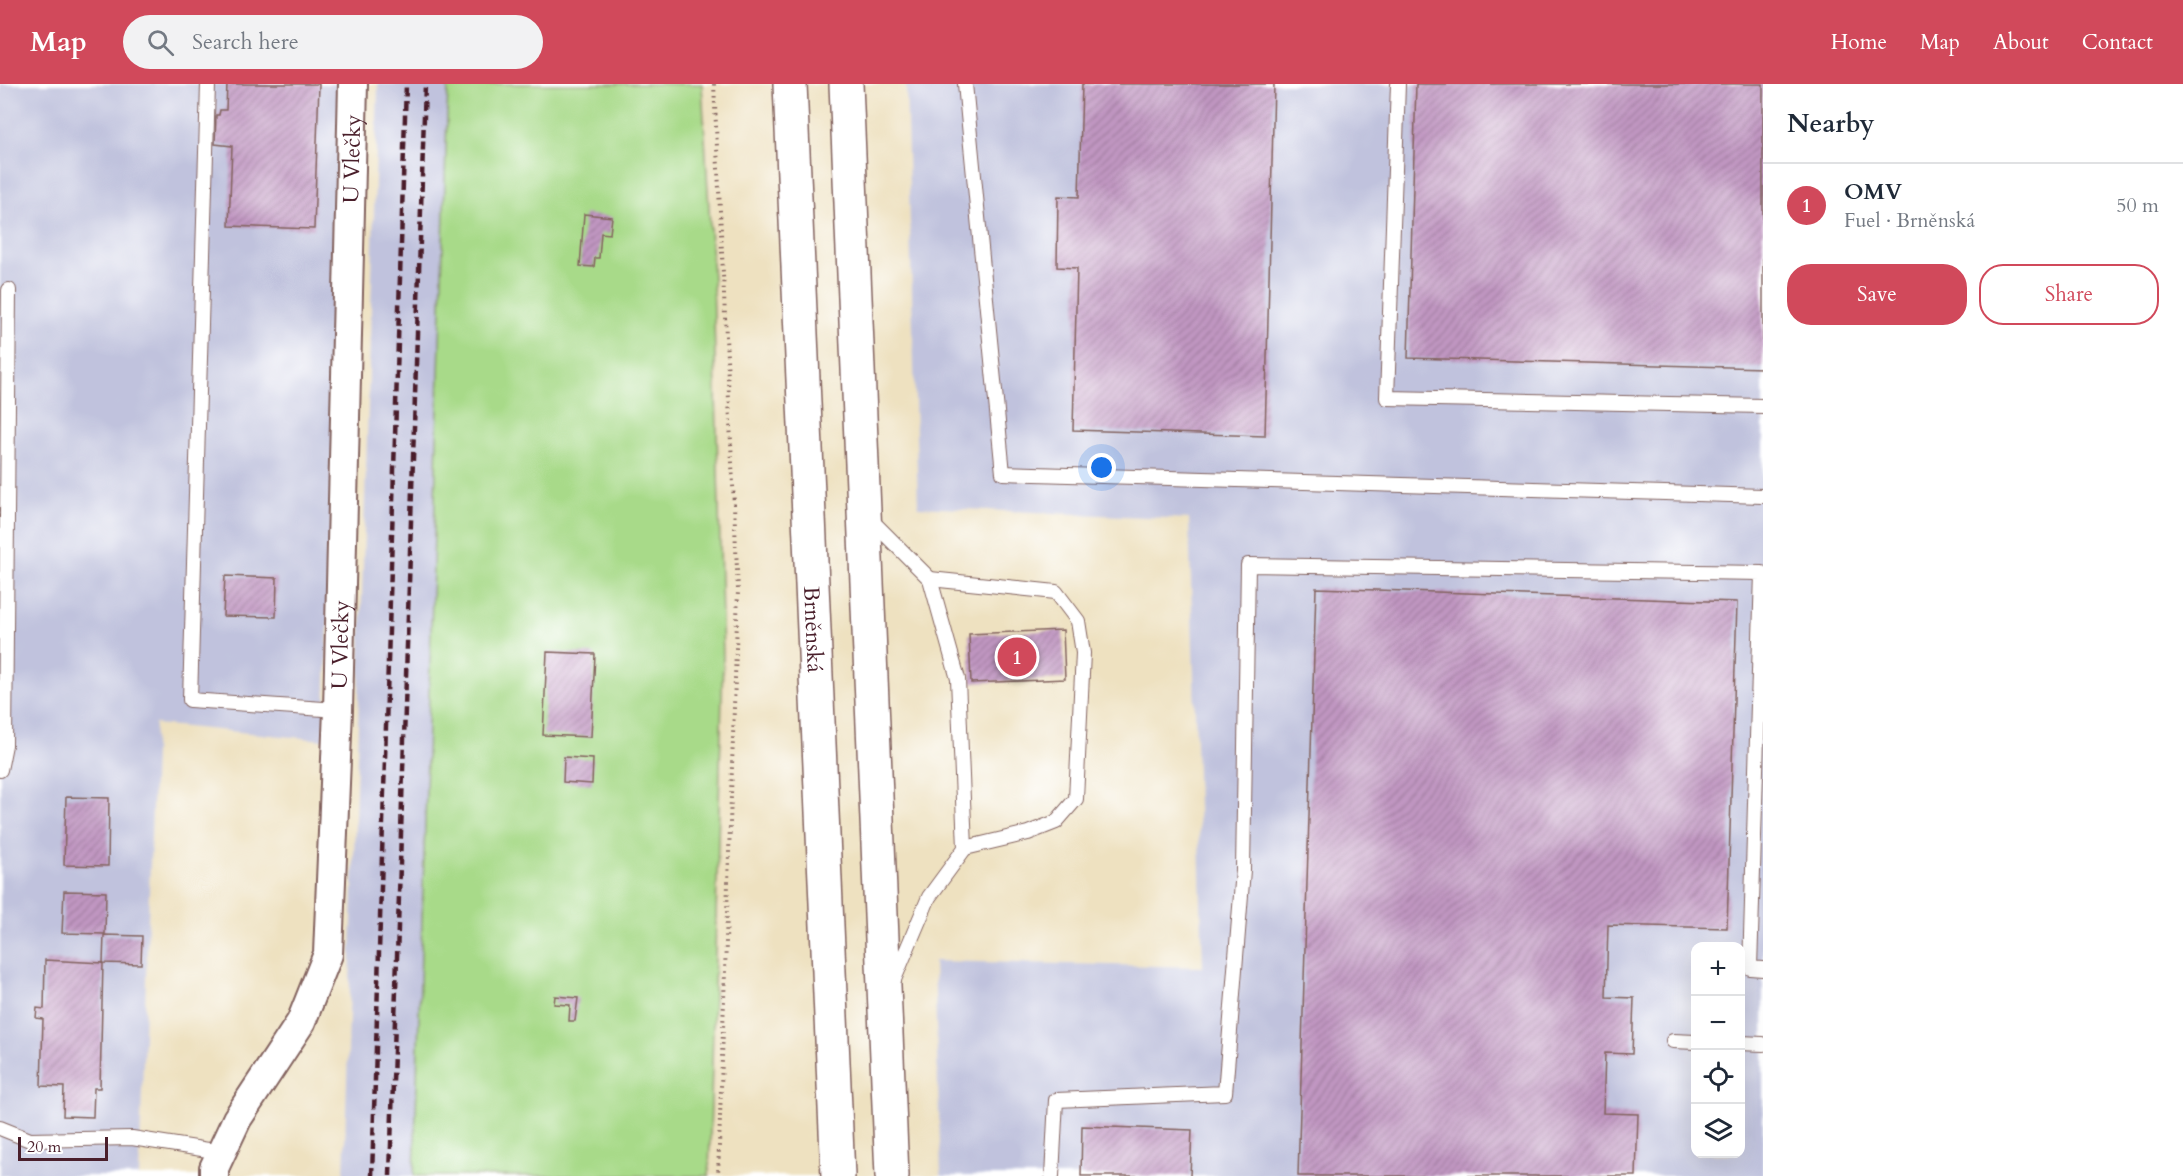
<!DOCTYPE html>
<meta charset="utf-8">
<style>
body{margin:0;font-family:Cardo,serif;background:#f2f2f3;color:#1f2937}
.controls{position:absolute;right:18px;bottom:18px;display:grid;overflow:hidden;border-radius:12px;box-shadow:0 6px 24px #0002}
.controls button{width:54px;height:54px;display:grid;place-items:center;padding:0;border:0;border-bottom:2px solid #e0e1e3;background:#fff;color:#1f2937;font:30px sans-serif}
.scale{position:absolute;left:18px;bottom:15px;width:90px;box-sizing:border-box;padding-left:6px;border:3px solid #4a1f2b;border-top:0;font-size:16px;line-height:21px;white-space:nowrap;color:#4a1f2b;-webkit-text-stroke:4px #fff;paint-order:stroke}
.you{position:absolute;left:1102px;top:384px;width:21px;height:21px;margin:-15px;border:4px solid #fff;border-radius:50%;background:#1a73e8;box-shadow:0 0 0 9px #1a73e833}
.badge{display:grid;place-items:center;width:39px;height:39px;border-radius:50%;background:#d1495b;color:#fff;font-size:20px;font-weight:700}
.pin{position:absolute;translate:-50% -50%;border:3px solid #fff;box-shadow:0 2px 6px #0006}
.list{margin:0;padding:0;list-style:none}
h2{display:flex;justify-content:space-between;align-items:center;height:78px;margin:0;padding:0 24px;font-size:26px}
h2 small{font-size:20px;font-weight:400;color:#747a83}
.list li{display:grid;grid-template-columns:39px 1fr auto;gap:18px;align-items:center;box-sizing:border-box;height:84px;padding:0 24px;border-top:2px solid #e0e1e3}
.list b{display:block;font-size:22px;white-space:nowrap}
.list p{margin:0;font-size:20px;white-space:nowrap;color:#747a83}
.list em{font-size:20px;font-style:normal;color:#747a83}
.actions{display:flex;gap:12px;padding:18px 24px}
.actions a{flex:1;padding:14px 0;border:2px solid #d1495b;border-radius:24px;text-align:center;font-size:21px;color:#d1495b}
.actions .main{background:#d1495b;color:#fff}
.icon{flex:none;width:33px;height:33px;fill:none;stroke:currentColor;stroke-width:2;stroke-linecap:round;stroke-linejoin:round}
.map{position:relative;flex:none;width:1763px;height:1092px;overflow:hidden}
header{display:flex;align-items:center;gap:36px;box-sizing:border-box;height:84px;padding:0 30px;background:#d1495b;color:#fff}
header strong{font-size:28px}
nav{display:flex;gap:33px;margin-inline-start:auto;font-size:21px}
.search{width:420px;height:54px;background:#f2f2f3;display:flex;align-items:center;gap:15px;box-sizing:border-box;padding:0 21px;border-radius:33px;color:#747a83;font-size:22px}
main{display:flex}
aside{flex:1;background:#fff}
.map>svg:first-child{display:block}
.industrial{fill:#c0c2dd;fill-rule:evenodd}
.green{fill:#a8da89;stroke:#797c5a;stroke-width:1.5}
.building{fill:url(#building-hatch)}
.lines{fill:none;stroke-linecap:round;stroke-linejoin:round}
.lane-casing{stroke:#83635f;stroke-width:16}
.street-casing{stroke:#83635f;stroke-width:32}
.highway-casing{stroke:#83635f;stroke-width:36}
.path{stroke:#83635f;stroke-width:4;stroke-dasharray:1.5 4.5;stroke-linecap:butt}
.lane{stroke:#fff;stroke-width:14}
.street{stroke:#fff;stroke-width:28}
.highway{stroke:#fff;stroke-width:33}
.rail{stroke:#4a1f2b;stroke-width:4.5;stroke-dasharray:9 4.5;stroke-linecap:butt}
.labels{text-anchor:middle;stroke-width:5;stroke-linejoin:round;paint-order:stroke}
.street-label{font-size:22px;fill:#4a1f2b;stroke:#fff}
</style>
<header>
<strong>Map</strong>
<div class="search"><svg class="icon" aria-label="search" viewBox="0 0 24 24"><circle cx="10" cy="10" r="6"/><path d="M15 15l6 6"/></svg>Search here</div>
<nav><a>Home</a><a>Map</a><a>About</a><a>Contact</a></nav>
</header>
<main>
<div class="map">
<svg width="1763" height="1092" viewBox="0 0 1763 1092">
<defs>
<pattern id="building-hatch" width="6" height="6" patternUnits="userSpaceOnUse" patternTransform="scale(1.5)"><rect width="6" height="6" fill="#c197c2"/><path d="M-1 1l2-2M0 6l6-6M5 7l2-2" fill="none" stroke="#9f7b9e"/></pattern>
</defs>
<rect width="100%" height="100%" fill="#fff"/>
<filter id="ink" filterUnits="userSpaceOnUse"><feTurbulence type="fractalNoise" baseFrequency=".0167" numOctaves="2"/><feDisplacementMap in="SourceGraphic" scale="12" xChannelSelector="R" yChannelSelector="G"/><feConvolveMatrix kernelMatrix="1 2 1 2 8 2 1 2 1" color-interpolation-filters="sRGB"/></filter>
<filter id="wash" filterUnits="userSpaceOnUse"><feTurbulence type="fractalNoise" baseFrequency=".008" numOctaves="4" result="noise"/><feDisplacementMap in="SourceGraphic" scale="24" xChannelSelector="R" yChannelSelector="G"/><feGaussianBlur stdDeviation="1.35" result="paint"/><feColorMatrix in="noise" values="0 0 0 0 0 0 0 0 0 0 0 0 0 0 0 0 0 1.4 0 .05"/><feComposite in="paint" operator="in"/></filter>
<g filter="url(#wash)">
<rect width="100%" height="100%" fill="#eee1c0"/>
<!-- industrial -->
<g class="industrial">
<path d="M0,0H347L324,656L155,640L139,1092H0Z"/>
<path d="M378,0H448L414,1092H344Z"/>
<path d="M906,0H1763V1092H941L934,877L1203,883L1189,435L918,423ZM1696,862H1740V1070H1696Z"/>
</g>
<!-- green -->
<path class="green" d="M448,0H702L713,196L723,574L709,1092H414Z"/>
<g id="blocks">
<!-- building -->
<g class="building">
<path d="M227,0H319L314,145L229,142L232,62L215,60L216,31H219L220,26H226Z"/>
<path d="M1082,0H1274L1265,352L1073,346L1077,184L1057,183L1058,112L1079,113Z"/>
<path d="M1416,0H1763V284L1408,274Z"/>
<path d="M584,130L612,133L610,150L601,149L599,174H595L594,183L580,182Z"/>
<path d="M225,492L277,494L276,533L223,532Z"/>
<path d="M1316,504L1737,518L1727,844L1608,841L1606,913L1634,914L1632,970L1605,969L1603,1029L1638,1030L1636,1092H1298Z"/>
<path d="M1063,546L1065,595L971,599L969,550Z"/>
<path d="M547,568L595,570L591,653L543,651Z"/>
<path d="M564,673L593,675L592,700L563,698Z"/>
<path d="M66,713L109,714L108,782L64,781Z"/>
<path d="M64,807L106,808L105,850L62,849Z"/>
<path d="M104,851L142,852L141,880L103,879Z"/>
<path d="M45,876L103,879L100,1004H94L93,1033L63,1032L64,1003L41,1002L43,935L36,934L37,924L44,925Z"/>
<path d="M555,912L578,914L575,937H569L570,921L554,920Z"/>
<path d="M1082,1042L1192,1046L1190,1092H1081Z"/>
</g>
</g>
</g>
<g filter="url(#ink)">
<use href="#blocks" fill-opacity="0" stroke="#83635f" stroke-width="1.5"/>
<g class="lines">
<!-- lane casing -->
<g class="lane-casing">
<g id="lane">
<path d="M208,0L190,616L338,626"/>
<path d="M965,0L1003,389L1763,412"/>
<path d="M1398,0L1387,314L1763,322"/>
<path d="M869,434L930,495L958,595L965,764L929,813L893,898"/>
<path d="M930,495L1056,508L1078,537L1083,569L1076,715L1056,738L1028,749L965,764"/>
<path d="M0,686L5,661L9,206"/>
<path d="M1673,957L1696,958"/>
<path d="M1740,959L1763,960"/>
<path d="M0,1044L30,1056L132,1054L221,1068"/>
<path d="M1052,1092L1056,1016L1225,1009L1243,786L1248,481L1762,489L1750,884L1763,885"/>
</g>
</g>
<!-- street casing -->
<g class="street-casing">
<g id="street">
<path id="s1" d="M214,1092V1084L237,1035L301,938L328,870L338,626L353,0"/>
</g>
</g>
<!-- highway casing -->
<g class="highway-casing">
<g id="highway">
<path id="s2" d="M790,0L838,1092"/>
<path d="M846,0L892,1092"/>
</g>
</g>
<!-- path -->
<path class="path" d="M714,0L738,506L718,1092"/>
<!-- lane -->
<use href="#lane" class="lane"/>
<!-- street -->
<use href="#street" class="street"/>
<!-- highway -->
<use href="#highway" class="highway"/>
<!-- rail -->
<g class="rail">
<path d="M372,1092L406,0"/>
<path d="M390,1092L425,0"/>
</g>
</g>
</g>
<g class="labels">
<!-- street labels -->
<g class="street-label">
<text dy="8" stroke="none"><textPath href="#s1" startOffset="1047">U Vlečky</textPath></text>
<text dy="8" stroke="none"><textPath href="#s2" startOffset="546">Brněnská</textPath></text>
<text dy="8" stroke="none"><textPath href="#s1" startOffset="561">U Vlečky</textPath></text>
</g>
</g>
</svg>
<div class="controls">
<button>+</button>
<button>−</button>
<button><svg class="icon" aria-label="locate" viewBox="0 0 24 24"><circle cx="12" cy="12" r="6"/><path d="M12 2v4M12 18v4M2 12h4M18 12h4"/></svg></button>
<button><svg class="icon" aria-label="layers" viewBox="0 0 24 24"><path d="M12 4l9 5-9 5-9-5zM3 14l9 5 9-5"/></svg></button>
</div>
<div class="scale">20 m</div>
<div class="you"></div>
<div class="pin badge" style="left:1017px;top:573px">1</div>
</div>
<aside>
<h2>Nearby<small></small></h2>
<ul class="list">
<li><span class="badge">1</span><div><b>OMV</b><p>Fuel · Brněnská</p></div><em>50 m</em></li>
</ul>
<div class="actions"><a class="main">Save</a><a>Share</a></div>
</aside>
</main>
